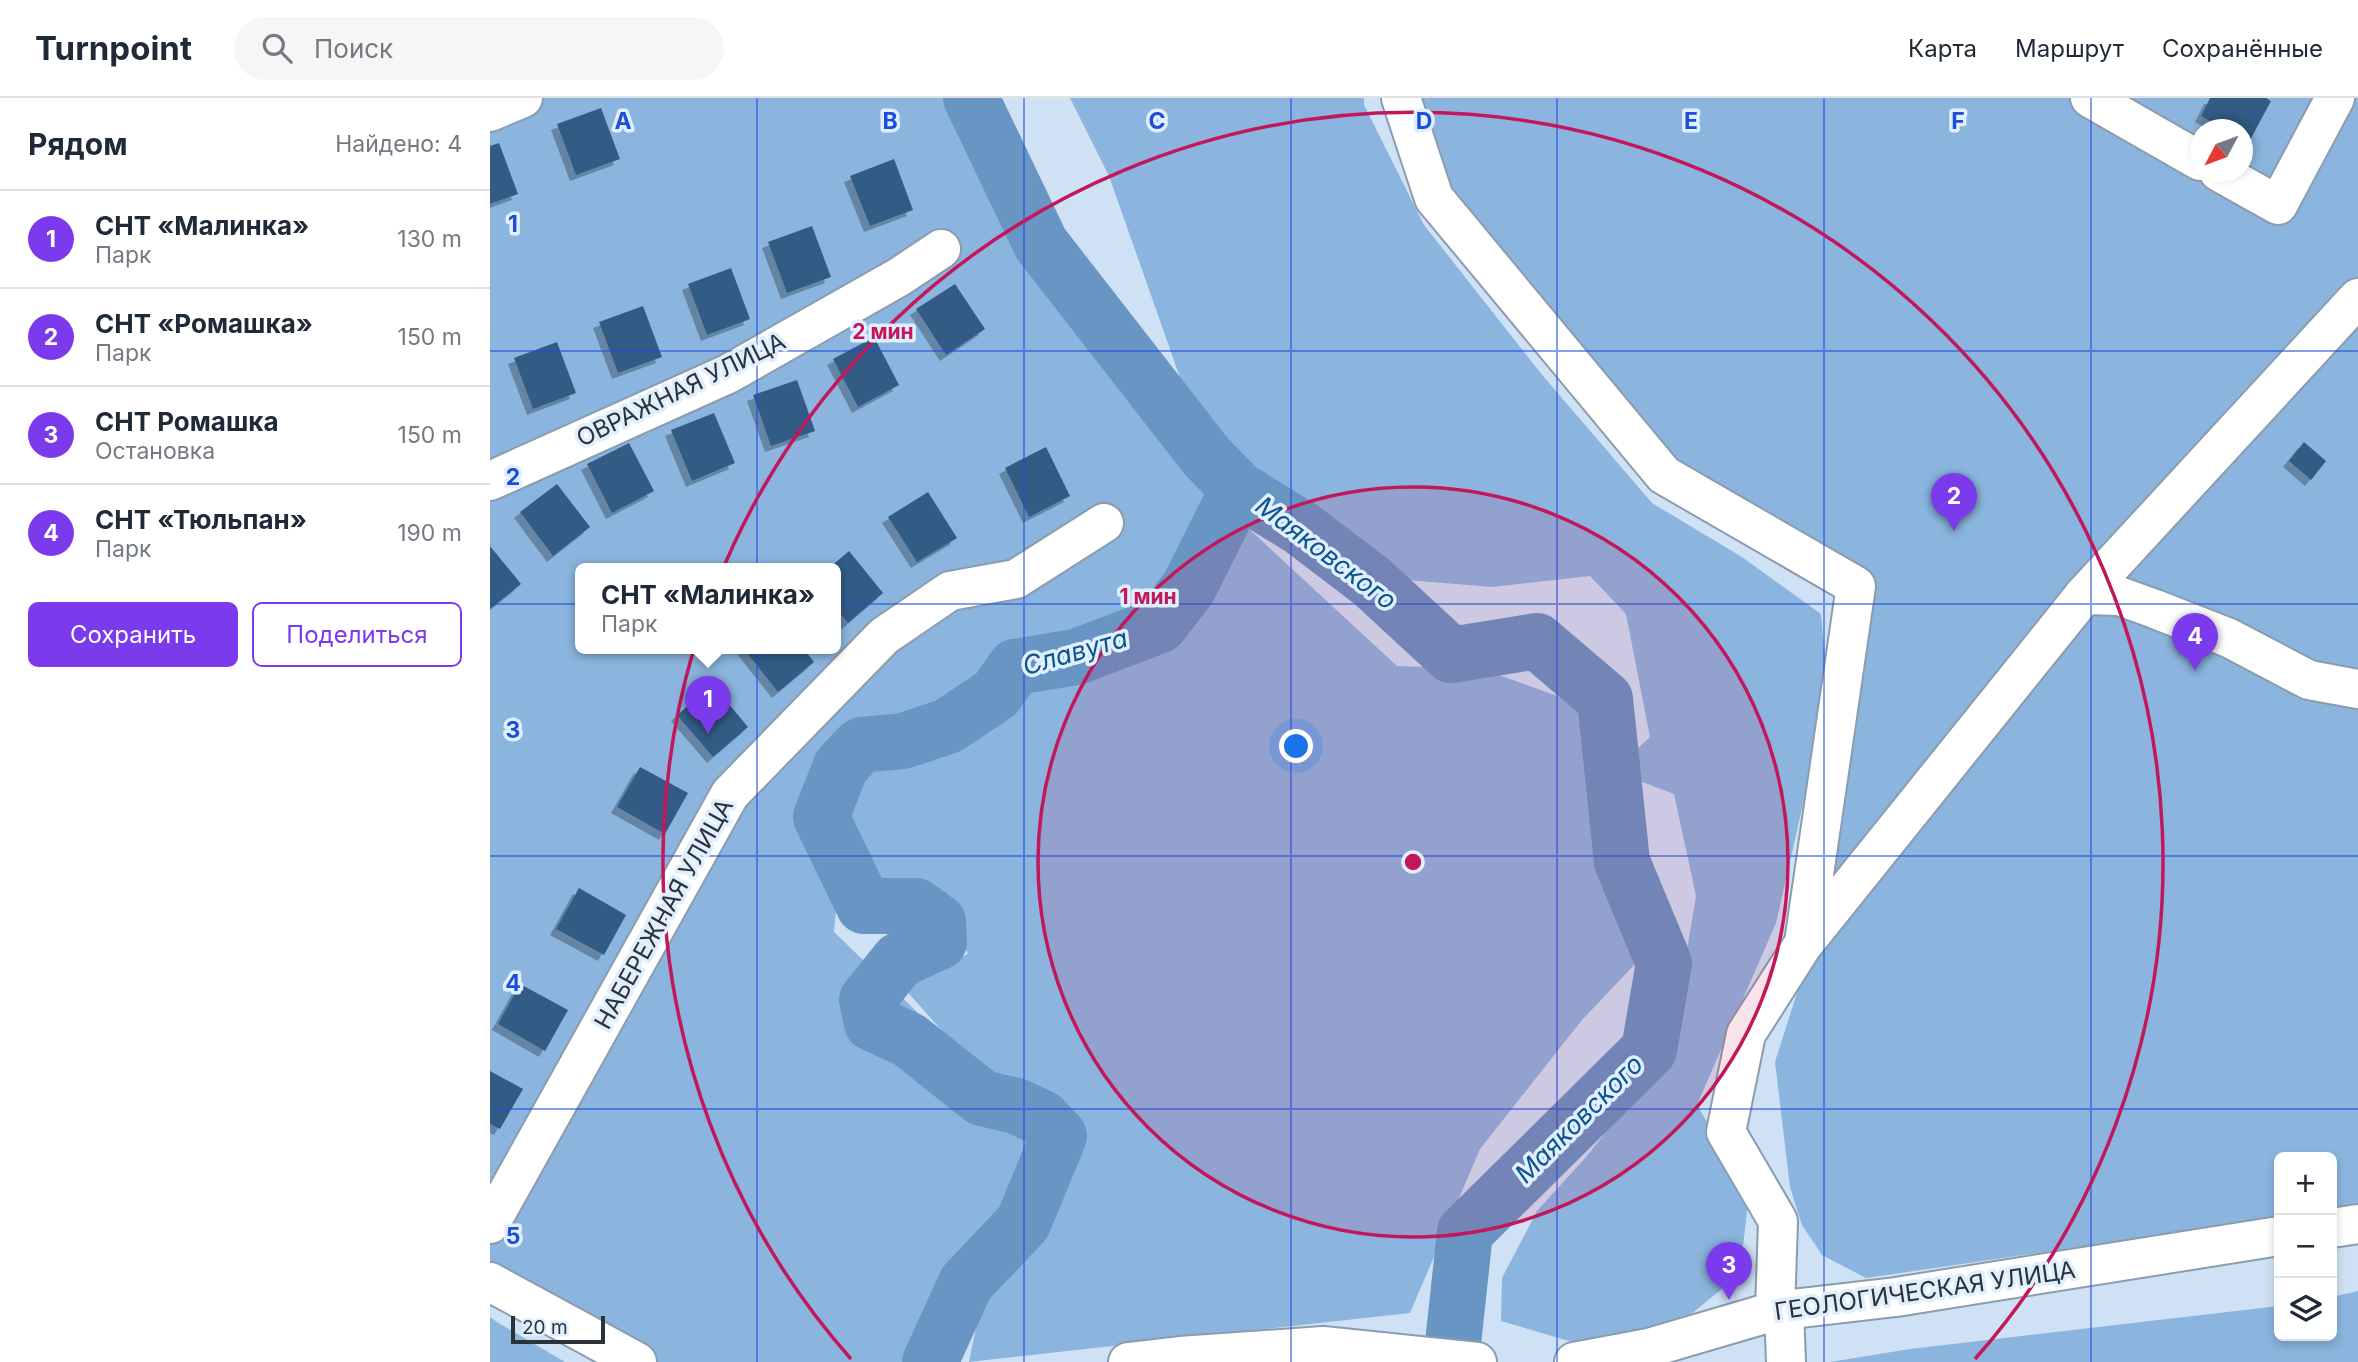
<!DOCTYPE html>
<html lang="ru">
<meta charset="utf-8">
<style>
body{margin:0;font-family:Inter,sans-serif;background:#f6f6f7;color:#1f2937}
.controls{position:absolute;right:21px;bottom:21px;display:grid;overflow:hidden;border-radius:10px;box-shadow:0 4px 10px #0003}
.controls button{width:63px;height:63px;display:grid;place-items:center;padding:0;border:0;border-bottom:2px solid #e0e1e3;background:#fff;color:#1f2937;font:35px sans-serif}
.compass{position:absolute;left:1700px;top:21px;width:63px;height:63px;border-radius:50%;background:#fff;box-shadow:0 4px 10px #0003;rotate:229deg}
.scale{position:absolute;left:21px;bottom:18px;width:94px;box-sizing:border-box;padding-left:7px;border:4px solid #2b323a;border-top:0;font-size:19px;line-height:24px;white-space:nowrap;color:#2b323a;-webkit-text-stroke:5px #e0effe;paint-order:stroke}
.you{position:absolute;left:807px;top:649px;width:24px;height:24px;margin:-18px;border:5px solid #fff;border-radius:50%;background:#1a73e8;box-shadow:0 0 0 10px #1a73e833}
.badge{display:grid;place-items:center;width:46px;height:46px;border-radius:50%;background:#7c3aed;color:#fff;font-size:23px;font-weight:700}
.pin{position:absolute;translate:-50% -58px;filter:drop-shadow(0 2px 4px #0008)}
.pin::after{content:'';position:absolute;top:37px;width:24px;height:21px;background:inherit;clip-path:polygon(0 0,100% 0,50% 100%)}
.popup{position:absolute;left:85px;top:465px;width:266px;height:91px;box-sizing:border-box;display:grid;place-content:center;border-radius:10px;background:#fff;filter:drop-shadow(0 2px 5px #0005);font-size:23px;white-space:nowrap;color:#747a83}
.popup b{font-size:26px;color:#1f2937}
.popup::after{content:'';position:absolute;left:50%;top:100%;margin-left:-14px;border:14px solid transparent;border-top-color:#fff}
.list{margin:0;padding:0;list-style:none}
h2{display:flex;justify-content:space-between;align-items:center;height:91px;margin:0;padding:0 28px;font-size:30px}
h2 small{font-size:23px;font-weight:400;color:#747a83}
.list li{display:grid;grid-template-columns:46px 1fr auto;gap:21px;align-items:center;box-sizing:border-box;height:98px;padding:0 28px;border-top:2px solid #e0e1e3}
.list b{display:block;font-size:26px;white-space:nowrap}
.list p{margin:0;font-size:23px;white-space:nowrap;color:#747a83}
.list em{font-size:23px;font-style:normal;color:#747a83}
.actions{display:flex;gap:14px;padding:21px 28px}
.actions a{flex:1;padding:16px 0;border:2px solid #7c3aed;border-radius:10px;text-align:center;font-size:24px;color:#7c3aed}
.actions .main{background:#7c3aed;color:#fff}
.icon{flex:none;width:38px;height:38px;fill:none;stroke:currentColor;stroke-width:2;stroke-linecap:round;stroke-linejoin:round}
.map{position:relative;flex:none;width:1868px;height:1264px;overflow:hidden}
header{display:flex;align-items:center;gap:42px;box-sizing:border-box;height:98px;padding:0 35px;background:#fff;border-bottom:2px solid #e0e1e3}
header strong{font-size:33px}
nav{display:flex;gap:38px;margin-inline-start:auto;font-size:24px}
.search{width:490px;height:63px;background:#f6f6f7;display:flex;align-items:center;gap:18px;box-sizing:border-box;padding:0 24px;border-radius:38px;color:#747a83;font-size:26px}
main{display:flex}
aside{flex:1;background:#fff}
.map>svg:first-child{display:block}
.green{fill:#8bb4de;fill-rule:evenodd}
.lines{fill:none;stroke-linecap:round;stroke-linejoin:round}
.river{stroke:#6895c3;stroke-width:56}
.building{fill:#305c86;filter:url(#shadow)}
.minor-casing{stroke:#8b9cae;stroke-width:42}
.minor{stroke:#fff;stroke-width:38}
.grid{fill:none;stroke:#1d4ed8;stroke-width:2;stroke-opacity:0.55}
.ring{fill:none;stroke:#c2185b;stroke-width:3.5}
.labels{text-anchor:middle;stroke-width:7;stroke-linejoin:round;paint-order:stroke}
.street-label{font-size:24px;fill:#2b323a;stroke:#e0effe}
.water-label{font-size:26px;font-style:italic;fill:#0c548d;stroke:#e0effe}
.grid-label{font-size:23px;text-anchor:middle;font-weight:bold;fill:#1d4ed8;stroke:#e0effe;stroke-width:7;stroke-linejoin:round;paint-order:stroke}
.centre{fill:#c2185b;stroke:#e0effe;stroke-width:3.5}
.ring-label{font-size:21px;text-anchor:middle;font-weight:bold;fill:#c2185b;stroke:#e0effe;stroke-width:7;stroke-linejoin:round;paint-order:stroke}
</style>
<header>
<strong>Turnpoint</strong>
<div class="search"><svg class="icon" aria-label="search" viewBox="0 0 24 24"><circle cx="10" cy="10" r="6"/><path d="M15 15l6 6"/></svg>Поиск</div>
<nav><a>Карта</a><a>Маршрут</a><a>Сохранённые</a></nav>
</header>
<main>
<aside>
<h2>Рядом<small>Найдено: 4</small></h2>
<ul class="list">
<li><span class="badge">1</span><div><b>СНТ «Малинка»</b><p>Парк</p></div><em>130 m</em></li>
<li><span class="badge">2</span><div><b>СНТ «Ромашка»</b><p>Парк</p></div><em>150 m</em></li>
<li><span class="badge">3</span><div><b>СНТ Ромашка</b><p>Остановка</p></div><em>150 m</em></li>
<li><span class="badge">4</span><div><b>СНТ «Тюльпан»</b><p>Парк</p></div><em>190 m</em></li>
</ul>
<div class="actions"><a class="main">Сохранить</a><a>Поделиться</a></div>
</aside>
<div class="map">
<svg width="1868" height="1264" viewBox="0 0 1868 1264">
<defs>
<filter id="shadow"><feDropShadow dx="-6" dy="6" stdDeviation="0" flood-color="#0004"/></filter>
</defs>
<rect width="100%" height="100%" fill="#cfe2f5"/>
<!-- green -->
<g class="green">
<path d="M0,0H485L527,95L748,391L699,489L525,569L506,596L458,628L413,643L358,682L344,834L485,970L406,881L443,872L478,856L461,816L440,799L356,789L360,684L450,643L556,580L657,543L707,500L759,431L907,568L992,571L1098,609L1104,723L1146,865L1092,922L990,1051L920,1215L479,1264L491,1205L568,1077L575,1018L499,982L526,1008L552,1020L569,1038L533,1125L435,1264H148L0,1184ZM90,470H346V550H90Z"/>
<path d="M580,0H874V7L934,127L1053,278L1162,405L1252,459L1331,516L1338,596L1286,825L1207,1007L1259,1095L1250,1176L1184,1230L1096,1248L1011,1223L1012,1180L1047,1113L1097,1058L1151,989L1194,870L1206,798L1184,696L1142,680L1141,657L1160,639L1136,516L1100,478L1002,489L904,481L772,383L694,291L619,78Z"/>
<path d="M911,0H1868V1107L1842,1112V1059H1789V1120L1376,1180L1332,1157L1312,1127L1300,1089L1285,964L1313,876L1366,488L1174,377L944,100ZM1710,32H1752V74H1710Z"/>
<path d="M1868,1193V1264H1340L1420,1251L1789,1208V1238H1842V1199Z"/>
<path d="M0,1219L7,1224L75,1264H0Z"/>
</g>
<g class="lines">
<!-- river -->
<g class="river">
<path d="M481,0L551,146L716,358L748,391L811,430L882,484L961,557L1047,543L1115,601L1132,764L1174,865L1159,952L975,1134L961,1264"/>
<path d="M440,1264L476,1185L533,1125L569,1038L552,1020L526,1008L492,1000L419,942L382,925L377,902L409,862L449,844L448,824L426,808H374L331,719L351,668L371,647L413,643L458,628L506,596L525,569L586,559L670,527L699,489L748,391"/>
</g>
</g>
<!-- building -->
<g class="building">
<path d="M1720,0H1776L1781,3L1759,44L1752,40V32H1736L1711,18Z"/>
<path d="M111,10L130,61L86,77L67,26Z"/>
<path d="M9,45L28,96L0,106V48Z"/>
<path d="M404,61L423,112L380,128L360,78Z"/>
<path d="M322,128L341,179L297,195L278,144Z"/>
<path d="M241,170L260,221L217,237L198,186Z"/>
<path d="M465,186L495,231L456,257L426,211Z"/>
<path d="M153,208L172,259L128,275L109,224Z"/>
<path d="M384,239L409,287L368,309L343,261Z"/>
<path d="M67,244L86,295L43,311L24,260Z"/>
<path d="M307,282L325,333L281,348L263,297Z"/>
<path d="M224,315L245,365L202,383L181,332Z"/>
<path d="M1814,344L1836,363L1821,382L1799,363Z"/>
<path d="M139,345L164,393L122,415L97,366Z"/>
<path d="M556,349L580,398L539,419L515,370Z"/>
<path d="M67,386L100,429L63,458L30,414Z"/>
<path d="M438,394L467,440L427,464L398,419Z"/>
<path d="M0,448L31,486L0,511Z"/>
<path d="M359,453L393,495L358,525L346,511V470H339Z"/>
<path d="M253,550H313L324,564L288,594Z"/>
<path d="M223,587L258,629L223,659L187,617Z"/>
<path d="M150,669L198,695L175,736L127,709Z"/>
<path d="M89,790L136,817L114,857L66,831Z"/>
<path d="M30,886L78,912L55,953L8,926Z"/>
<path d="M0,973L33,991L10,1031L0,1026Z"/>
</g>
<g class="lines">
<!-- minor casing -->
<g class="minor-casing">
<g id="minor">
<path d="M911,0L944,100L1174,377L1366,488L1314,845L1256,936L1236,1034L1288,1123L1285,1213"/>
<path d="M1600,0L1710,63"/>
<path d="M0,14L33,0"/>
<path d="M1729,74L1788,107L1845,0"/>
<path d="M0,383L238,276L409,179L451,151"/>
<path d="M1594,497L1629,498L1665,511L1739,540L1819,582L1868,591"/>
<path d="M1316,843L1594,497L1868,200"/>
<path d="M0,1126L240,696L394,538L460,493L526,481L614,425"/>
<path d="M1842,1130L1868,1126"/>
<path d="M0,1184L147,1264"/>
<path d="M1294,1212L1296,1264"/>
<path d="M638,1264L690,1258L833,1248L987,1264"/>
<path d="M1084,1264L1159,1250L1285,1213L1406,1199L1789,1138"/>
</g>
</g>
<!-- minor -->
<use href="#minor" class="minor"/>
</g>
<!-- grid -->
<path class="grid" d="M267,0V1264M534,0V1264M801,0V1264M1067,0V1264M1334,0V1264M1601,0V1264M0,253H1868M0,506H1868M0,758H1868M0,1011H1868"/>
<!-- distance rings -->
<circle cx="923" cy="764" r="375" fill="#c2185b" fill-opacity=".12"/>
<g class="ring">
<circle cx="923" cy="764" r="375"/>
<path d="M361 1261A750 750 0 1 1 1485 1261"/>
</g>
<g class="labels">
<!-- street labels -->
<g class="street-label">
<text transform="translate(191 292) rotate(-26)" y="8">ОВРАЖНАЯ УЛИЦА</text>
<text transform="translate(174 816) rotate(-61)" y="8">НАБЕРЕЖНАЯ УЛИЦА</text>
<text transform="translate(1435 1193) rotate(-8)" y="8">ГЕОЛОГИЧЕСКАЯ УЛИЦА</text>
</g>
<!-- water labels -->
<g class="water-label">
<text transform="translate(836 455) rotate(37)" y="9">Маяковского</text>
<text transform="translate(585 554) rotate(-16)" y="9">Славута</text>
<text transform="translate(1089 1021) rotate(-45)" y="9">Маяковского</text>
</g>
</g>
<g class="grid-label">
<text x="133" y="31">A</text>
<text x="400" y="31">B</text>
<text x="667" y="31">C</text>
<text x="934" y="31">D</text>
<text x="1201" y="31">E</text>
<text x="1468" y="31">F</text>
<text x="23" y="134">1</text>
<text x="23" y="387">2</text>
<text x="23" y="640">3</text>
<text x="23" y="893">4</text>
<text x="23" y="1146">5</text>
</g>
<circle cx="923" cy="764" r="10" class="centre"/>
<g class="ring-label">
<text x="393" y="241">2 мин</text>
<text x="658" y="506">1 мин</text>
</g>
</svg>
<div class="controls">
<button>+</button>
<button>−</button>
<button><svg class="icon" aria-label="layers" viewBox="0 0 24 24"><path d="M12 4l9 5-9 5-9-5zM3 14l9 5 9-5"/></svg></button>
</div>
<svg class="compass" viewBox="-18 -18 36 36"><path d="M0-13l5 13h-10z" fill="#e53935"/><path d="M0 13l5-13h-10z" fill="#747a83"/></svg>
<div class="scale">20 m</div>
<div class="you"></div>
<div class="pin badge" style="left:218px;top:636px">1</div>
<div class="popup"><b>СНТ «Малинка»</b>Парк</div>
<div class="pin badge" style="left:1464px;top:433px">2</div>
<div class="pin badge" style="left:1239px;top:1202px">3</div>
<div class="pin badge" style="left:1705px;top:573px">4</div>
</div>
</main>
